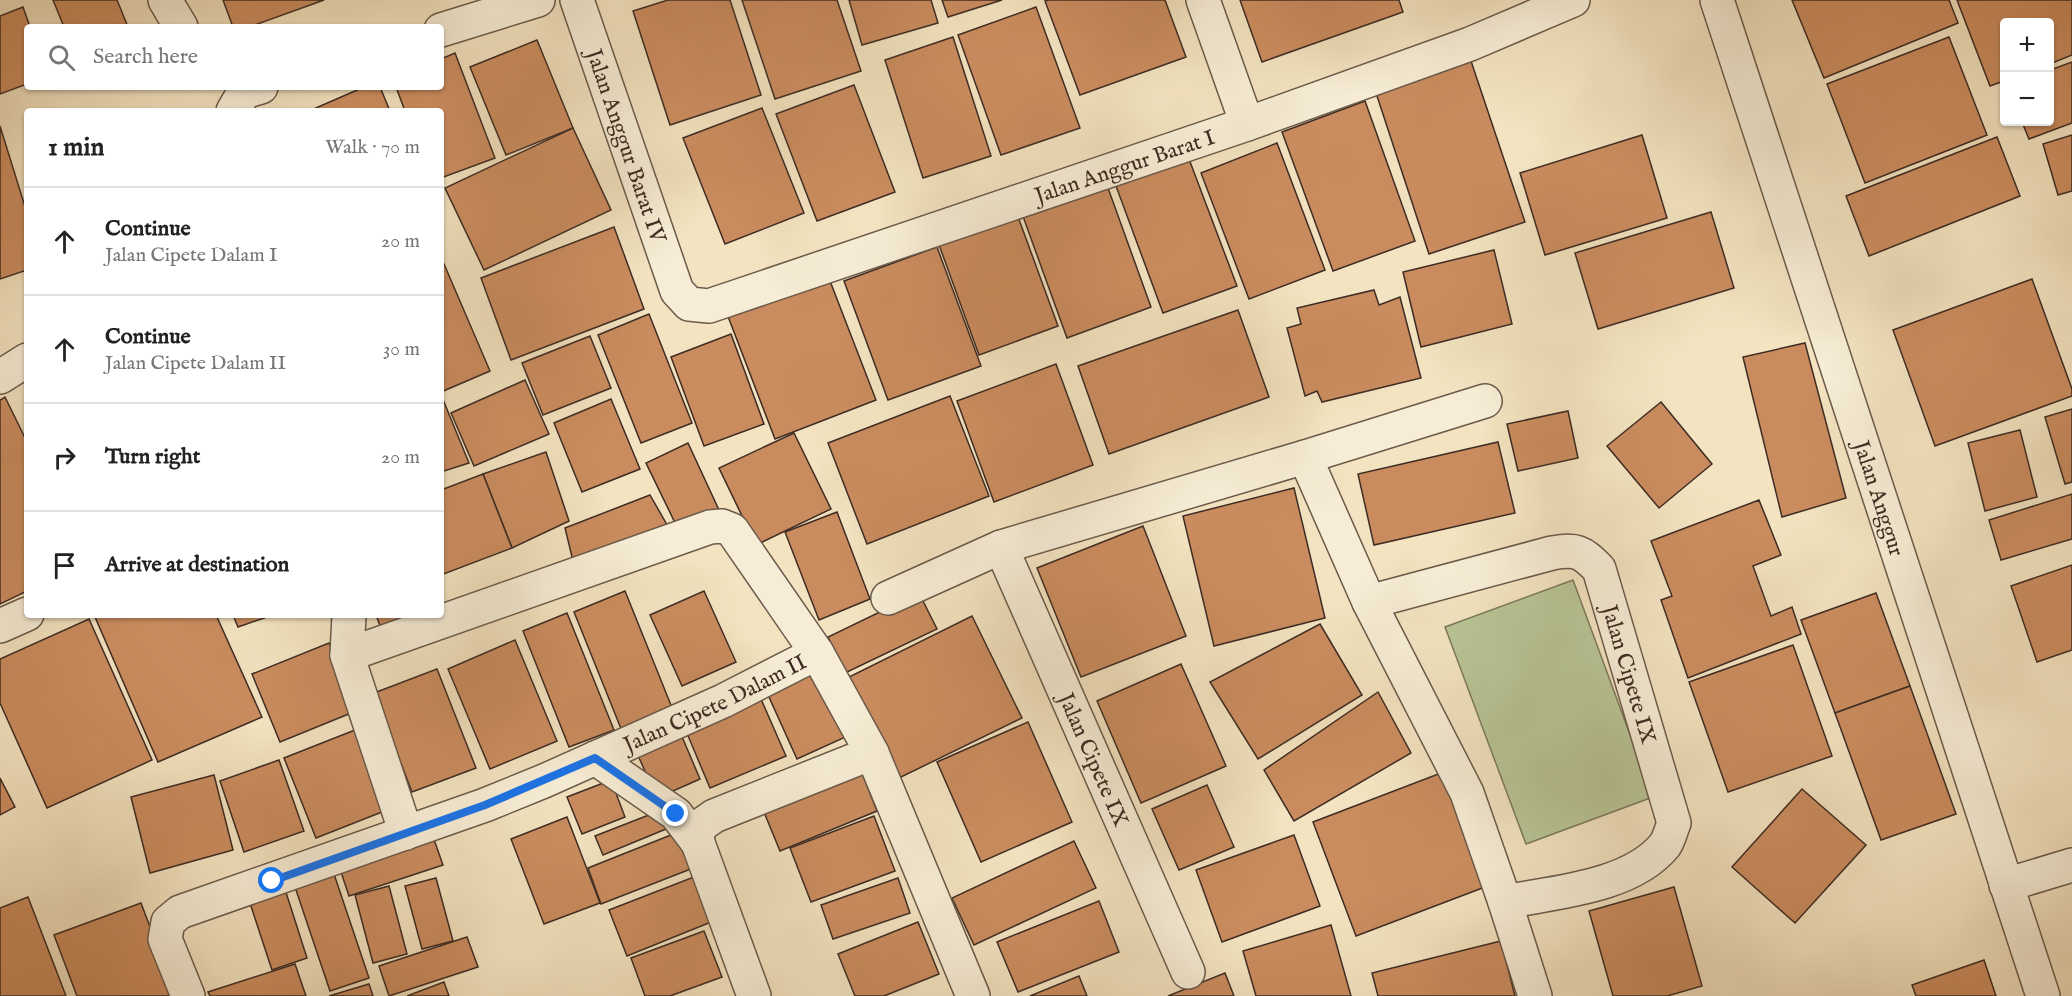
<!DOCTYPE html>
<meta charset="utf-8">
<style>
body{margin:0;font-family:"IM FELL English",serif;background:#f6f6f6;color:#222}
.controls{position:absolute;right:18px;top:18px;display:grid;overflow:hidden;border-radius:6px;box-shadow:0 2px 4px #0004}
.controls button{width:54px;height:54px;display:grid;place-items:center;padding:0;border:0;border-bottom:2px solid #e0e0e0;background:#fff;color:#222;font:30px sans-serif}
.stop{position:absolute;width:18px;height:18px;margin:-14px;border:4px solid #1a73e8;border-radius:50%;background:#fff}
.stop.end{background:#1a73e8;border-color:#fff;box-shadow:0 2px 6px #0008}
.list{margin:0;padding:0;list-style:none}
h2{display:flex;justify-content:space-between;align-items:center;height:78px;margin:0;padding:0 24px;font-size:26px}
h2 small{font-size:20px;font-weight:400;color:#767676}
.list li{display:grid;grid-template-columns:39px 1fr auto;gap:18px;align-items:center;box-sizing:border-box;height:108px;padding:0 24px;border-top:2px solid #e0e0e0}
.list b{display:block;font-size:22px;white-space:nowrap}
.list p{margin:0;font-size:20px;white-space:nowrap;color:#767676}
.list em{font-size:20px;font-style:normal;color:#767676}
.icon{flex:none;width:33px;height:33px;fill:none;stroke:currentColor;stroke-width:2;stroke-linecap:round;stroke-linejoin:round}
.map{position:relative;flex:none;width:2072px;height:996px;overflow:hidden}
.search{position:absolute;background:#fff;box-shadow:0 2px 4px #0004;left:24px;top:24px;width:420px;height:66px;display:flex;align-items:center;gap:15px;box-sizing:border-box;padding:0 21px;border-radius:6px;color:#767676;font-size:22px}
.panel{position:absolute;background:#fff;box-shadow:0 2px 4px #0004;left:24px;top:108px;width:420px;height:510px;border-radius:6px}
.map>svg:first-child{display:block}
.green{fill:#b8c495;stroke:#7b785c;stroke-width:1.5}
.building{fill:#ca8c5f;stroke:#3e2c24;stroke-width:1.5}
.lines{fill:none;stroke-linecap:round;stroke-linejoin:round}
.minor-casing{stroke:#6b5a4b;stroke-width:36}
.minor{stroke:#f7edd6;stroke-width:33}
.route{stroke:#1a73e8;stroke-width:8}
.labels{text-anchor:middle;stroke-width:4.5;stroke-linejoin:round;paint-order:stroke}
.street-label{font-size:22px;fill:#3e2c24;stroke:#f7edd6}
</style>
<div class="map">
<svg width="2072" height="996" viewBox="0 0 2072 996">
<rect width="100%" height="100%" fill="#f3e3c0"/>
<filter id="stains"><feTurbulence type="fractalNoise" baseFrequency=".00333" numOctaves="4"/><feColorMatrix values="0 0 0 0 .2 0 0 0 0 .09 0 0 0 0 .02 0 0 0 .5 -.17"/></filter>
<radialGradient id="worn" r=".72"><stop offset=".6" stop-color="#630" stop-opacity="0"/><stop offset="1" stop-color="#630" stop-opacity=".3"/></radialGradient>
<!-- green -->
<path class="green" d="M1573,580L1653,797L1526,844L1445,627Z"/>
<!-- building -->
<g class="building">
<path d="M53,0H117L128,27H64Z"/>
<path d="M223,0H324L249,27H233Z"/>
<path d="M668,0H730L761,95L670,125L633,11Z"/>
<path d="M742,0H837L861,71L775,99Z"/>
<path d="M849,0H931L938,23L862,45Z"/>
<path d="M942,0H1002L948,17Z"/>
<path d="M1048,0H1165L1186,57L1080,95L1045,1Z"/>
<path d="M1240,0H1399L1403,12L1262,62Z"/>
<path d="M1792,0H1949L1958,23L1824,78Z"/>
<path d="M1957,0H2072V55L2050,64V22H2004V81L1990,86Z"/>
<path d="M23,7L30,27H27V84L0,94V16Z"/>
<path d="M1036,7L1080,128L1001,155L958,35Z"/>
<path d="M953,37L991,156L923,178L885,60Z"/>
<path d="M1949,37L1987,135L1865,183L1827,84Z"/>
<path d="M537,40L573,128L506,155L470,67Z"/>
<path d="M455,53L495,158L441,178V111H405L396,87H441V59Z"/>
<path d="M1471,61L1525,222L1429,254L1376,93Z"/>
<path d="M2072,62V123L2029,139L2022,122H2050V70Z"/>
<path d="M854,85L895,192L817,221L776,114Z"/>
<path d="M364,87H380L390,111H309Z"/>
<path d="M1365,101L1415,241L1333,271L1282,132Z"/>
<path d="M762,108L804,213L725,244L683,138Z"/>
<path d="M0,126L27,213V270L0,279Z"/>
<path d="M573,128L611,210L484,270L445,188Z"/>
<path d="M1642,135L1667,218L1545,255L1520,173Z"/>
<path d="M2072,135V191L2058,195L2043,144Z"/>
<path d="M1997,137L2020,196L1869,256L1846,196Z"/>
<path d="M1277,143L1325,270L1249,299L1201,173Z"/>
<path d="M1189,159L1237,286L1163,313L1116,186Z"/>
<path d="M1104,177L1151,307L1067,338L1020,208Z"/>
<path d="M1711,212L1734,288L1598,329L1575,253Z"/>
<path d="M1017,214L1058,326L979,355L938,242Z"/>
<path d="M614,227L644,309L511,360L481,278Z"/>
<path d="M937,247L981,366L888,400L844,281Z"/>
<path d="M1494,250L1512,324L1421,347L1403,272Z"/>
<path d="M441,257L490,371L441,392Z"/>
<path d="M825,268L876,400L775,439L724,306Z"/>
<path d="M2032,279L2072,389V396L1935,446L1893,330Z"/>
<path d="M1374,290L1379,305L1400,297L1421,378L1322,402L1317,391L1305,396L1287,328L1301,324L1297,308Z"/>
<path d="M1238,310L1269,397L1109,454L1078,366Z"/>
<path d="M649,314L692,423L641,443L598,335Z"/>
<path d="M731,334L764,424L704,446L671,357Z"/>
<path d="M590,336L611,388L543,415L522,363Z"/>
<path d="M1805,343L1846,498L1782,517L1743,357Z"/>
<path d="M1056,364L1093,465L994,502L957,401Z"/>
<path d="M525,380L549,434L474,466L451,413Z"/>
<path d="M950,396L989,496L867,544L828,443Z"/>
<path d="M5,397L27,442V591L0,604V400Z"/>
<path d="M611,399L640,469L582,492L554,423Z"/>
<path d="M444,402L469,463L441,472V404Z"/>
<path d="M1661,402L1712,464L1659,508L1607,446Z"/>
<path d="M2072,409V482L2065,484L2045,417Z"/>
<path d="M1568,411L1578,458L1518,471L1507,424Z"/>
<path d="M2020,430L2037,497L1985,511L1968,443Z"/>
<path d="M794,433L831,509L756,545L719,468Z"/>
<path d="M1498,442L1515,513L1374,545L1358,474Z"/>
<path d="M688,443L719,510L678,529L646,463Z"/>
<path d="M546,452L569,521L512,548L483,474Z"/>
<path d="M483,474L512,548L441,575V490Z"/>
<path d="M1294,488L1325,618L1214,646L1183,516Z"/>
<path d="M2072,494V539L2001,560L1989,520Z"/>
<path d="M650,495L670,530L574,565L565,528Z"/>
<path d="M1759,500L1781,555L1753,566L1771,616L1792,607L1801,634L1688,678L1661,600L1672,596L1651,541Z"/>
<path d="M837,512L870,599L819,620L785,532Z"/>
<path d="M1143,526L1186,636L1081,677L1037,568Z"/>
<path d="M2072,565V650L2037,662L2011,586Z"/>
<path d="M625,591L675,715L624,736L574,612Z"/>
<path d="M704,591L736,662L682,686L650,615Z"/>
<path d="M919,593L937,629L845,673L828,637Z"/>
<path d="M1876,593L1910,686L1835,713L1801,620Z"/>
<path d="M567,613L614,730L569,747L523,631Z"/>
<path d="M98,615H216L262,717L158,762L95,617Z"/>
<path d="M233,615H273L238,627Z"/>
<path d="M376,615H431L383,634Z"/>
<path d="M972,616L1022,718L899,778L849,677Z"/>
<path d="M89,619L152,760L47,808L0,703V659Z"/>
<path d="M1320,624L1362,695L1258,759L1210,682Z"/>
<path d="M515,640L557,741L490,769L448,669Z"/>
<path d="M329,643L356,711L280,742L252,674Z"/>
<path d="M1793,645L1832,756L1728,792L1689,682Z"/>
<path d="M817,662L850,735L797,759L764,686Z"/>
<path d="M1181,664L1226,766L1141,803L1097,701Z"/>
<path d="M437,669L476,768L412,792L374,693Z"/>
<path d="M1910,686L1956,814L1881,840L1835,713Z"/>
<path d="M1378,692L1411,753L1294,821L1264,770Z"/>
<path d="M761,699L786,756L710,788L686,731Z"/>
<path d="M1028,722L1072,822L981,862L937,762Z"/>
<path d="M360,728L392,808L316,838L284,758Z"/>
<path d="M680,732L700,779L657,798L636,751Z"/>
<path d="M279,760L304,831L244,852L220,781Z"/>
<path d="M857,760L877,811L780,851L759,800Z"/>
<path d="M1441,773L1485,887L1356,936L1313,822Z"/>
<path d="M214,775L233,850L150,873L131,797Z"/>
<path d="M0,778L15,807L0,815Z"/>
<path d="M611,780L625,817L582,834L567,797Z"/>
<path d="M1207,785L1234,847L1179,870L1152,809Z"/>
<path d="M1802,789L1866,845L1795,923L1732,867Z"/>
<path d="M659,811L666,829L603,855L595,836Z"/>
<path d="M874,816L895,871L811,902L790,848Z"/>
<path d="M567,817L600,903L544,924L511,839Z"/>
<path d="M686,829L701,865L601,904L588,868Z"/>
<path d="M431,831L443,865L349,896L338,863Z"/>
<path d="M1294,835L1320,906L1222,942L1196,870Z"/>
<path d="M1074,841L1096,888L974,945L952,898Z"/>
<path d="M333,871L369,978L330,991L294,884Z"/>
<path d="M699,875L716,920L627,956L609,910Z"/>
<path d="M436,878L453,941L422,949L405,886Z"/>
<path d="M898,878L910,913L833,939L821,905Z"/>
<path d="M283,883L307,958L272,970L247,894Z"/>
<path d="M389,886L407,954L373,963L355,895Z"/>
<path d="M1674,887L1702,986L1667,996H1613L1589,911Z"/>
<path d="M28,897L66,996H0V908Z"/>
<path d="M1099,901L1119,952L1018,992L997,942Z"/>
<path d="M141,903L176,996H77L54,935Z"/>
<path d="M918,922L939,974L884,996H855L838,954Z"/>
<path d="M1331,925L1351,996H1256L1243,951Z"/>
<path d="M704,931L722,977L670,996H645L631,958Z"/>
<path d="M467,937L478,967L389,996L379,966Z"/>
<path d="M1501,941L1515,996H1378L1372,973Z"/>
<path d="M1984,960L1996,996H1916L1912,985Z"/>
<path d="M295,964L306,996H210L208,992Z"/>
<path d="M1225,973L1234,996H1168Z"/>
<path d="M1079,976L1087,996H1030Z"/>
<path d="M444,982L449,996H407Z"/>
<path d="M369,984L373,996H329Z"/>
</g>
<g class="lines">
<!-- minor casing -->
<g class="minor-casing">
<g id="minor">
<path d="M165,0L181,27"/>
<path id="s1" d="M577,0L677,291L689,304L709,306L1247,124L1470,44L1573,0"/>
<path d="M1203,0L1247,124"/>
<path id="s2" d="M1717,0L2043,996"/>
<path d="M441,30L538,0"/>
<path d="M233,111L244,92L261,87"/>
<path d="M0,377L27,360"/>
<path d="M1305,457L1369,602L1467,793L1505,902L1535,996"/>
<path id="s3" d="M1001,547L1188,972"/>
<path d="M888,598L1001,547L1305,457L1485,401"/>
<path id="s4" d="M1369,602L1552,553C1577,549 1581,551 1599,569L1674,823C1671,830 1669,839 1665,845C1631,887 1556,892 1505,902"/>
<path d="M349,615L347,655L406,833"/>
<path d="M0,626L27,614"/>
<path d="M347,655L710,527L722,526L732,530L817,653L872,753L973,996"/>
<path d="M595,758L676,814L698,843"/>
<path d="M2006,885L2072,865"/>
<path id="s5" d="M188,996L165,939L168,922L180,912L485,805L544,781L723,701L817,653"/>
<path d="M754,996L698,843L697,828L714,816L872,753"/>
</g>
</g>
<!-- minor -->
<use href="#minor" class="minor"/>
</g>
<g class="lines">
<!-- route -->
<path class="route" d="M272,881L485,805L595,758L676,814"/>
</g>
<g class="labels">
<!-- street labels -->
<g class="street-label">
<text dy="8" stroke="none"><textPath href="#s1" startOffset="154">Jalan Anggur Barat IV</textPath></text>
<text dy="8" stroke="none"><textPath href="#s1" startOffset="784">Jalan Anggur Barat I</textPath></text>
<text dy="8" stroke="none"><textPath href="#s2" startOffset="524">Jalan Anggur</textPath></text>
<text dy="8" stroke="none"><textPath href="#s4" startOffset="352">Jalan Cipete IX</textPath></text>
<text dy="8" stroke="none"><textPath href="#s5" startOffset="669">Jalan Cipete Dalam II</textPath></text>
<text dy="8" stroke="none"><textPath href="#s3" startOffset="232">Jalan Cipete IX</textPath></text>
</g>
</g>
<rect width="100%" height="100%" filter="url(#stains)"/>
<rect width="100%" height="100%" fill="url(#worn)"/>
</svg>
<div class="controls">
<button>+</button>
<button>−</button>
</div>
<div class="stop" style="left:272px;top:881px"></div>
<div class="stop end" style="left:676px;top:814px"></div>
<div class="search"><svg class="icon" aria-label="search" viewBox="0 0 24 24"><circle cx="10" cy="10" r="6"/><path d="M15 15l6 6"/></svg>Search here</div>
<section class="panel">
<h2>1 min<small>Walk · 70 m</small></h2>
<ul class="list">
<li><svg class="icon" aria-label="ahead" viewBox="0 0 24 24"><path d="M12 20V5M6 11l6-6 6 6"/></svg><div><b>Continue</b><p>Jalan Cipete Dalam I</p></div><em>20 m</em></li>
<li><svg class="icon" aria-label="ahead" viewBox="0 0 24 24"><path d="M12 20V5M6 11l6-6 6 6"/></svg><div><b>Continue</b><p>Jalan Cipete Dalam II</p></div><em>30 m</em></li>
<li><svg class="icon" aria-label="right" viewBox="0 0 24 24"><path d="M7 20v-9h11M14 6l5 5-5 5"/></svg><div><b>Turn right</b></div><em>20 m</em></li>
<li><svg class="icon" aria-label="arrive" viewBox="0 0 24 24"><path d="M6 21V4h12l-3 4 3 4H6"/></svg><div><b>Arrive at destination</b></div></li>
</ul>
</section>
</div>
